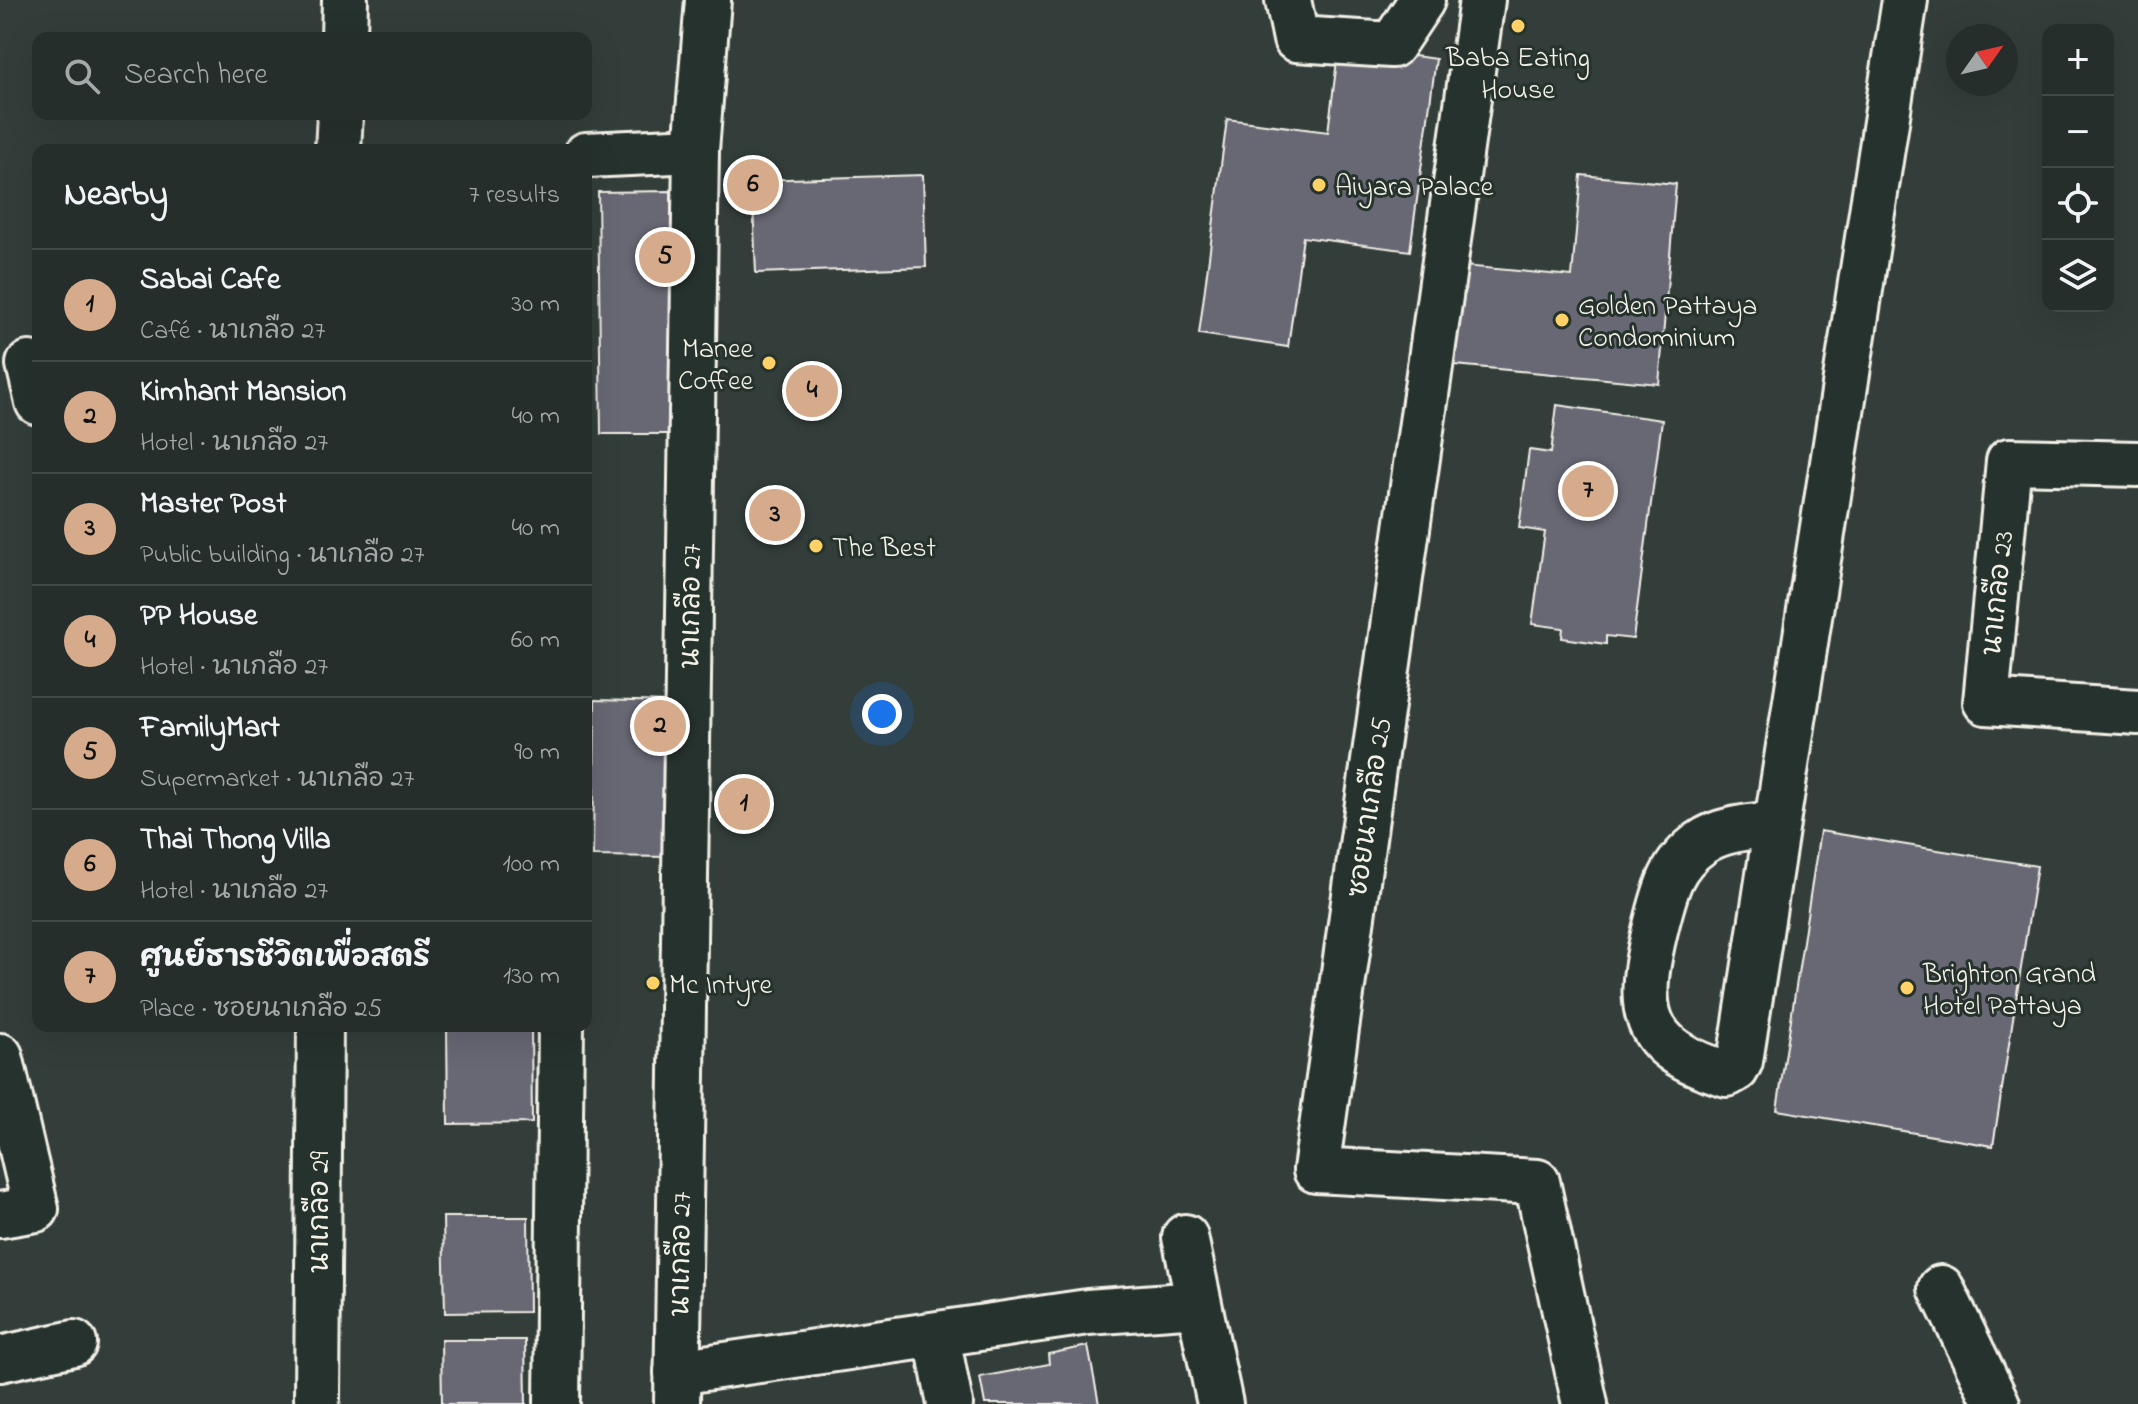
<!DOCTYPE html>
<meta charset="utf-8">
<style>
body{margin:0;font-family:"Indie Flower","Playpen Sans Thai",sans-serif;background:#323a38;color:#f1f3f6}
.controls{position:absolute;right:24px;top:24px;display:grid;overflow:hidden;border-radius:16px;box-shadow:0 8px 32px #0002}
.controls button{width:72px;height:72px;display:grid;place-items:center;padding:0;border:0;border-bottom:2px solid #424a48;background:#262e2c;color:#f1f3f6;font:40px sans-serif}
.compass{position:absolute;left:1946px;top:24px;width:72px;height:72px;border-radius:50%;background:#262e2c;box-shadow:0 8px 32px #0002;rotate:56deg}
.you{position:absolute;left:882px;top:714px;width:28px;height:28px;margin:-20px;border:6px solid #fff;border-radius:50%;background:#1a73e8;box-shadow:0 0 0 12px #1a73e833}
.badge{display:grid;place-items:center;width:52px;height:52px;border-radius:50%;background:#d6ab8b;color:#111;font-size:26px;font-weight:700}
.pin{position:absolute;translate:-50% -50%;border:4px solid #fff;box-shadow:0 2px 8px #0006}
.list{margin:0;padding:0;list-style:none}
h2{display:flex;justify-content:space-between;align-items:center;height:104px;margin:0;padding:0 32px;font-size:34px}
h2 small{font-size:26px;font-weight:400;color:#a4a8a9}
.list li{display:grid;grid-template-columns:52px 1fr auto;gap:24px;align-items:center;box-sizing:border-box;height:112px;padding:0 32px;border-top:2px solid #424a48}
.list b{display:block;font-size:30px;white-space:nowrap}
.list p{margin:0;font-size:26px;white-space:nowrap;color:#a4a8a9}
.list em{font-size:26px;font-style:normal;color:#a4a8a9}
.icon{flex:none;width:44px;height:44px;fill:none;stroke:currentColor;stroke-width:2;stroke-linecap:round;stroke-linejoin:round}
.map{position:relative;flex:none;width:2138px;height:1404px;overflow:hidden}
.search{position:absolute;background:#262e2c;box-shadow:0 8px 32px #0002;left:32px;top:32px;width:560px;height:88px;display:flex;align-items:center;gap:20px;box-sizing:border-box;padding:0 28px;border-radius:16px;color:#a4a8a9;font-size:30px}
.panel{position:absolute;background:#262e2c;box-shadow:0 8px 32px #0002;left:32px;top:144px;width:560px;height:888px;border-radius:16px}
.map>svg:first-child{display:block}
.building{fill:#686874;stroke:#f4f1e8;stroke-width:2}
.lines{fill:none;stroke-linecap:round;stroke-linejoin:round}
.minor-casing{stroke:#f4f1e8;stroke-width:50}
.minor{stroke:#26332d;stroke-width:44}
.poi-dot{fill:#ffd166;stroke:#26332d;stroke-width:3}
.labels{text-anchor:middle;stroke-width:6;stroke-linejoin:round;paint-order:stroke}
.poi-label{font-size:28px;fill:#f4f1e8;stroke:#26332d;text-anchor:start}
.street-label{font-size:28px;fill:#f4f1e8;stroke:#26332d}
</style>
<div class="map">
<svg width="2138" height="1404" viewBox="0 0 2138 1404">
<rect width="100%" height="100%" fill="#333e3b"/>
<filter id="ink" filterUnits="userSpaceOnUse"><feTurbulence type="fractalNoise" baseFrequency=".0125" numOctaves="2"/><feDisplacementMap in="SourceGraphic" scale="16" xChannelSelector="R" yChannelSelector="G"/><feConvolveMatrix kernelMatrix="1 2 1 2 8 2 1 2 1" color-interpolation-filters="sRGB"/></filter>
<g filter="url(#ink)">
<!-- building -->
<g class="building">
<path d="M1339,45L1436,59L1410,251L1303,237L1288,347L1199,334L1227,119L1328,132Z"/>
<path d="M923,175L926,267L756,273L752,180Z"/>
<path d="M1581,175L1676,184L1659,384L1455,365L1464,266L1572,276Z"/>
<path d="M671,191L674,434H601L598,192Z"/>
<path d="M1557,405L1662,420L1633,639L1606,636V644L1562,638L1563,628L1532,624L1545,532L1519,528L1529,450L1551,453Z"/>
<path d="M595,700L673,702L671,857L593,856Z"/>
<path d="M1820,831L2037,866L1993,1146L1777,1110Z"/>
<path d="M531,1027L532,1123L448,1124L447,1028Z"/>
<path d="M443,1217H528L529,1312L445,1313Z"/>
<path d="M441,1340H525L526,1404H442Z"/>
<path d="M1088,1346L1099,1404H985L980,1377L1049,1364L1048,1354Z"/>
</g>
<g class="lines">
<!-- minor casing -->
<g class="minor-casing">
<g id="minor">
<path d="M1288,0L1296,39L1392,45L1422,0"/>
<path d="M1482,0L1316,1170L1537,1182L1585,1404"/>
<path d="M344,38L345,0"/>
<path d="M338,150L340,114"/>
<path d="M586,155L696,150"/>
<path d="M29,364L38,402"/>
<path d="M2138,464L2009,461L1986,702L2138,712"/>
<path d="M1777,824C1752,827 1722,828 1701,843C1670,865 1665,891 1656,926C1636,1007 1637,1048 1727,1074L1736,1069L1740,1061L1905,0"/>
<path d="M0,1056L36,1209L0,1215"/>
<path d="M1185,1237L1220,1404"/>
<path d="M1941,1288L1997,1404"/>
<path d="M937,1337L950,1404"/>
<path d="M0,1359L74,1343"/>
<path d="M677,1372L1088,1312L1198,1304"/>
<path d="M317,1398L320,1026"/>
<path d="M557,1404L561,1026"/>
<path d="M677,1404L696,150L708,0"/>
</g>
</g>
<!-- minor -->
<use href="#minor" class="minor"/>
</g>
</g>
<!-- markers -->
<g class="poi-dot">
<circle cx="1518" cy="26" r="8"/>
<circle cx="1319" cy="185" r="8"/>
<circle cx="1562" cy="320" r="8"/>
<circle cx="769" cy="363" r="8"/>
<circle cx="816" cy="546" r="8"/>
<circle cx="653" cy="983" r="8"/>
<circle cx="1907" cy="988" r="8"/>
</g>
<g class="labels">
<!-- poi labels -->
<g class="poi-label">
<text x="1518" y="66" text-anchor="middle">Baba Eating<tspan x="1518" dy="32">House</tspan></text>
<text x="1335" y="195">Aiyara Palace</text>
<text x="1578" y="314">Golden Pattaya<tspan x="1578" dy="32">Condominium</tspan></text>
<text x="753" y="357" text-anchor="end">Manee<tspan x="753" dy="32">Coffee</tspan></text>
<text x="832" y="556">The Best</text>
<text x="1923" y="982">Brighton Grand<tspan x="1923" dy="32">Hotel Pattaya</tspan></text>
<text x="669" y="993">Mc Intyre</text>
</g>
<!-- street labels -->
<g class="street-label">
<text transform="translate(1996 593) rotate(-84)" y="10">นาเกลือ 23</text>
<text transform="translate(689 606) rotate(-89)" y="10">นาเกลือ 27</text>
<text transform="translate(1368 807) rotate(-82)" y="10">ซอยนาเกลือ 25</text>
<text transform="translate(318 1212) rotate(-90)" y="10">นาเกลือ 29</text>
<text transform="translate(679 1254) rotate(-89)" y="10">นาเกลือ 27</text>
</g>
</g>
</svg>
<div class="controls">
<button>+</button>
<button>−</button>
<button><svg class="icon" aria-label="locate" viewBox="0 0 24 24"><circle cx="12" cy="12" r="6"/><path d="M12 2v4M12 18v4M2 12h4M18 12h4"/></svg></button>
<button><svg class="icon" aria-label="layers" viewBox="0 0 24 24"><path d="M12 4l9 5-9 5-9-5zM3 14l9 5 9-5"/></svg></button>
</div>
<svg class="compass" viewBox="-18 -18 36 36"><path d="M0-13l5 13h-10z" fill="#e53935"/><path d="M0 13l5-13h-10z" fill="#a4a8a9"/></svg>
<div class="you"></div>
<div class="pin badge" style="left:744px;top:804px">1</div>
<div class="pin badge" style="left:660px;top:726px">2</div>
<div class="pin badge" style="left:775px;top:515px">3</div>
<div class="pin badge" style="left:812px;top:391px">4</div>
<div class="pin badge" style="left:665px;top:257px">5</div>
<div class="pin badge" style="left:753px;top:185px">6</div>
<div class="pin badge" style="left:1588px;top:491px">7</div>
<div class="search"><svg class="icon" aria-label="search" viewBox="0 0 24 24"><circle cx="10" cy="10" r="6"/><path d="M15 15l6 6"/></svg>Search here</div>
<section class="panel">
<h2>Nearby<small>7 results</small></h2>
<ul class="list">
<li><span class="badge">1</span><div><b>Sabai Cafe</b><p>Café · นาเกลือ 27</p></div><em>30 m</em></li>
<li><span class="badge">2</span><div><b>Kimhant Mansion</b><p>Hotel · นาเกลือ 27</p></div><em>40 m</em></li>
<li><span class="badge">3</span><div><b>Master Post</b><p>Public building · นาเกลือ 27</p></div><em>40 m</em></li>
<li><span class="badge">4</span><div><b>PP House</b><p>Hotel · นาเกลือ 27</p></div><em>60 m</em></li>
<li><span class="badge">5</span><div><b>FamilyMart</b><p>Supermarket · นาเกลือ 27</p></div><em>90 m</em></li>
<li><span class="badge">6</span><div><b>Thai Thong Villa</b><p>Hotel · นาเกลือ 27</p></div><em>100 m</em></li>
<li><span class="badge">7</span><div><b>ศูนย์ธารชีวิตเพื่อสตรี</b><p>Place · ซอยนาเกลือ 25</p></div><em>130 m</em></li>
</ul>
</section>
</div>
